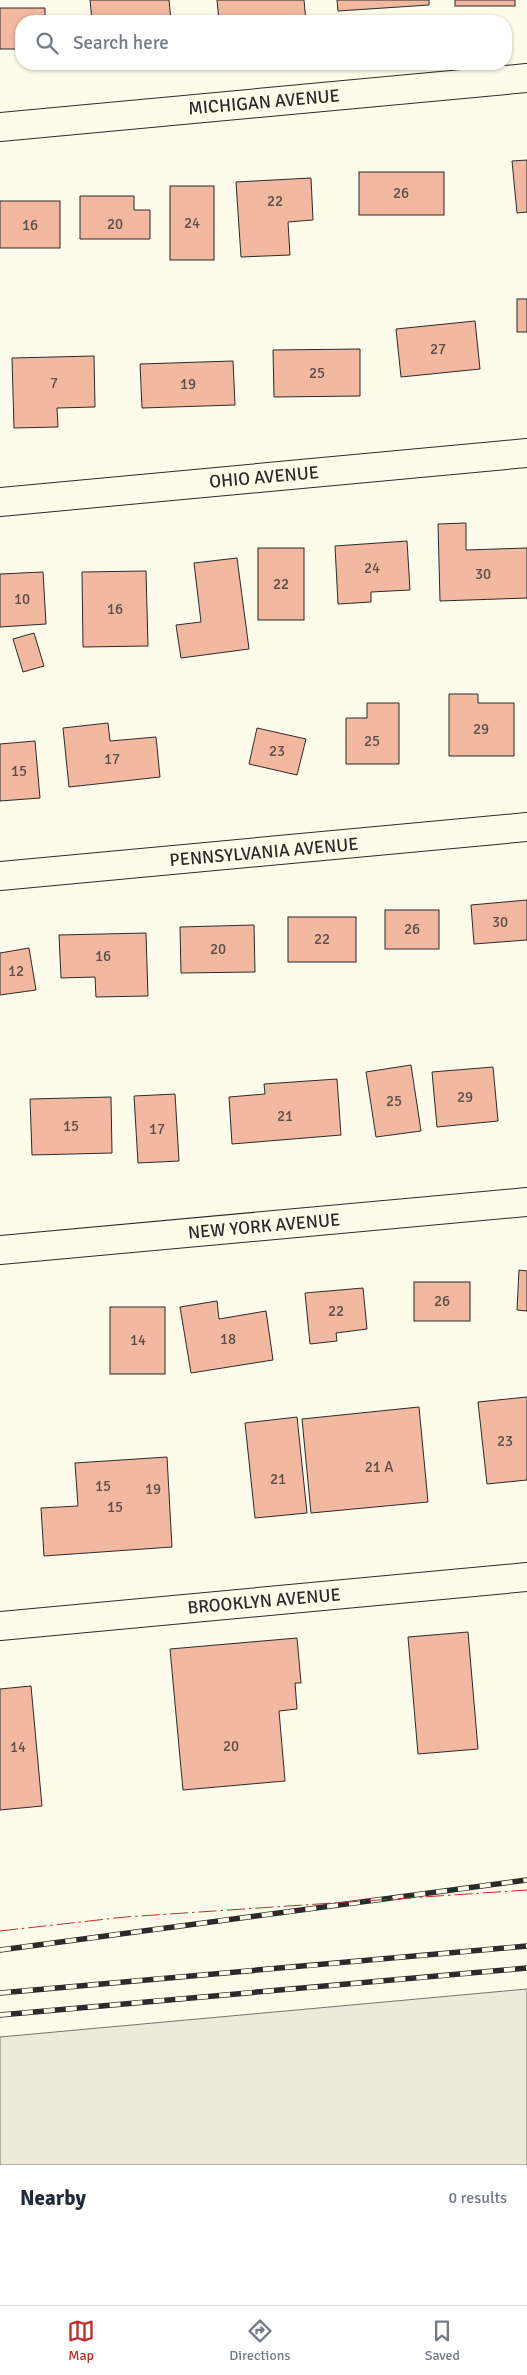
<!DOCTYPE html>
<style>
body{margin:0;font-family:Signika,sans-serif;background:#f6f6f7;color:#1f2937}
.list{margin:0;padding:0;list-style:none}
h2{display:flex;justify-content:space-between;align-items:center;height:65px;margin:0;padding:0 20px;font-size:21px}
h2 small{font-size:16px;font-weight:400;color:#747a83}
.icon{flex:none;width:28px;height:28px;fill:none;stroke:currentColor;stroke-width:2;stroke-linecap:round;stroke-linejoin:round}
.map{position:relative;flex:none;width:527px;height:2165px;overflow:hidden}
.search{position:absolute;background:#fff;box-shadow:0 1px 4px #0004;left:15px;right:15px;top:15px;height:55px;display:flex;align-items:center;gap:12px;box-sizing:border-box;padding:0 18px;border-radius:20px;color:#747a83;font-size:19px}
.sheet{height:140px;background:#fff}
nav{display:flex;justify-content:space-around;align-items:center;box-sizing:border-box;height:70px;border-top:1px solid #e0e1e3;background:#fff;font-size:14px;color:#747a83}
nav a{display:grid;justify-items:center;gap:2px}
nav .on{color:#c62828}
.map>svg:first-child{display:block}
.green{fill:#ecebdb;stroke:#74746e}
.building{fill:#f2b8a0;stroke:#2b2b2b}
.lines{fill:none;stroke-linecap:round;stroke-linejoin:round}
.minor-casing{stroke:#2b2b2b;stroke-width:30}
.minor{stroke:#fdfbea;stroke-width:28}
.rail-casing{stroke:#2b2b2b;stroke-width:5.5}
.rail{stroke:#fdfbea;stroke-width:4;stroke-dasharray:11;stroke-linecap:butt}
.power{stroke:#c62828;stroke-width:1;stroke-dasharray:18 4 2.5 4;stroke-linecap:butt}
.labels{text-anchor:middle;stroke-width:4;stroke-linejoin:round;paint-order:stroke}
.number-label{font-size:15px;fill:#5d4e48}
.street-label{font-size:18px;fill:#2b2b2b;stroke:#fdfbea}
</style>
<div class="map">
<svg width="527" height="2165" viewBox="0 0 527 2165">
<rect width="100%" height="100%" fill="#fdfbea"/>
<!-- green -->
<path class="green" d="M527,1989V2165H0V2037Z"/>
<!-- building -->
<g class="building">
<path d="M90,0H169L171,21H92Z"/>
<path d="M217,0H304L306,21H219Z"/>
<path d="M337,0H429V5L338,11Z"/>
<rect x="455" y="0" width="60" height="6"/>
<path d="M0,8H45V21H21V49H0Z"/>
<path d="M527,160V212L517,213L512,161Z"/>
<rect x="359" y="172" width="85" height="43"/>
<path d="M311,178L313,220L288,222L290,255L241,257L236,182Z"/>
<rect x="170" y="186" width="44" height="74"/>
<path d="M80,196H134V210H150V239H80Z"/>
<rect x="0" y="201" width="60" height="47"/>
<rect x="517" y="299" width="10" height="33"/>
<path d="M475,321L480,369L401,377L396,329Z"/>
<path d="M360,349V396L274,397L273,350Z"/>
<path d="M94,356L95,407L57,408L58,427L14,428L12,358Z"/>
<path d="M233,361L235,405L142,408L140,364Z"/>
<path d="M466,523V550L527,548V598L440,601L438,524Z"/>
<path d="M407,541L410,590L371,592V602L338,604L335,546Z"/>
<rect x="258" y="548" width="46" height="72"/>
<path d="M237,558L249,649L181,658L176,625L201,622L194,563Z"/>
<path d="M146,571L148,646L83,647L82,572Z"/>
<path d="M43,572L46,624L0,627V574Z"/>
<path d="M34,633L44,666L23,672L13,639Z"/>
<path d="M449,694H478V703H514V756H449Z"/>
<path d="M367,703H399V764H346V718H367Z"/>
<path d="M108,723L110,741L156,737L160,777L69,787L63,728Z"/>
<path d="M257,728L306,739L297,775L249,764Z"/>
<path d="M35,741L40,798L0,801V744Z"/>
<path d="M527,900V940L474,944L471,905Z"/>
<rect x="385" y="910" width="54" height="39"/>
<rect x="288" y="917" width="68" height="45"/>
<path d="M254,925L255,972L181,973L180,927Z"/>
<path d="M146,933L148,996L96,997L95,977L61,978L59,935Z"/>
<path d="M29,948L36,990L0,995V953Z"/>
<path d="M411,1065L421,1131L376,1137L366,1072Z"/>
<path d="M493,1067L498,1121L437,1127L432,1072Z"/>
<path d="M337,1079L341,1135L232,1144L229,1097L265,1094L264,1084Z"/>
<path d="M175,1094L179,1161L138,1163L134,1096Z"/>
<path d="M111,1097L112,1153L32,1155L30,1099Z"/>
<path d="M519,1270L527,1271V1311L517,1310Z"/>
<rect x="414" y="1282" width="56" height="39"/>
<path d="M363,1288L367,1329L336,1333L337,1341L310,1344L305,1293Z"/>
<path d="M217,1301L219,1319L266,1311L273,1360L191,1373L180,1307Z"/>
<rect x="110" y="1307" width="55" height="67"/>
<path d="M527,1397V1480L487,1484L478,1402Z"/>
<path d="M419,1407L428,1502L311,1513L302,1419Z"/>
<path d="M297,1417L307,1513L255,1518L245,1423Z"/>
<path d="M167,1457L172,1547L44,1556L41,1508L78,1506L75,1463Z"/>
<path d="M468,1632L478,1749L418,1754L408,1637Z"/>
<path d="M297,1638L301,1683H295L297,1709L279,1711L285,1781L183,1790L170,1649Z"/>
<path d="M31,1686L42,1806L0,1810V1689Z"/>
</g>
<g class="lines">
<!-- minor casing -->
<g class="minor-casing">
<g id="minor">
<path d="M0,127L527,78"/>
<path d="M0,502L527,453"/>
<path d="M0,876L527,827"/>
<path d="M0,1250L527,1202"/>
<path d="M0,1626L527,1577"/>
</g>
</g>
<!-- minor -->
<use href="#minor" class="minor"/>
<!-- rail casing -->
<g class="rail-casing">
<g id="rail">
<path d="M0,1950L527,1880"/>
<path d="M0,1993L527,1946"/>
<path d="M0,2015L527,1968"/>
</g>
</g>
<!-- rail -->
<use href="#rail" class="rail"/>
<!-- power -->
<path class="power" d="M0,1931L125,1917L527,1890"/>
</g>
<g class="labels">
<!-- number labels -->
<g class="number-label">
<text x="401" y="198">26</text>
<text x="275" y="206">22</text>
<text x="192" y="228">24</text>
<text x="115" y="229">20</text>
<text x="30" y="230">16</text>
<text x="438" y="354">27</text>
<text x="317" y="378">25</text>
<text x="54" y="388">7</text>
<text x="188" y="389">19</text>
<text x="372" y="573">24</text>
<text x="483" y="579">30</text>
<text x="281" y="589">22</text>
<text x="22" y="604">10</text>
<text x="115" y="614">16</text>
<text x="481" y="734">29</text>
<text x="372" y="746">25</text>
<text x="277" y="756">23</text>
<text x="112" y="764">17</text>
<text x="19" y="776">15</text>
<text x="500" y="927">30</text>
<text x="412" y="934">26</text>
<text x="322" y="944">22</text>
<text x="218" y="954">20</text>
<text x="103" y="961">16</text>
<text x="16" y="976">12</text>
<text x="465" y="1102">29</text>
<text x="394" y="1106">25</text>
<text x="285" y="1121">21</text>
<text x="71" y="1131">15</text>
<text x="157" y="1134">17</text>
<text x="442" y="1306">26</text>
<text x="336" y="1316">22</text>
<text x="228" y="1344">18</text>
<text x="138" y="1345">14</text>
<text x="505" y="1446">23</text>
<text x="379" y="1472">21 A</text>
<text x="278" y="1484">21</text>
<text x="103" y="1491">15</text>
<text x="153" y="1494">19</text>
<text x="115" y="1512">15</text>
<text x="231" y="1751">20</text>
<text x="18" y="1752">14</text>
</g>
<!-- street labels -->
<g class="street-label">
<text transform="translate(264 102) rotate(-5)" y="6">MICHIGAN AVENUE</text>
<text transform="translate(264 477) rotate(-5)" y="6">OHIO AVENUE</text>
<text transform="translate(264 852) rotate(-5)" y="6">PENNSYLVANIA AVENUE</text>
<text transform="translate(264 1226) rotate(-5)" y="6">NEW YORK AVENUE</text>
<text transform="translate(264 1601) rotate(-5)" y="6">BROOKLYN AVENUE</text>
</g>
</g>
</svg>
<div class="search"><svg class="icon" aria-label="search" viewBox="0 0 24 24"><circle cx="10" cy="10" r="6"/><path d="M15 15l6 6"/></svg>Search here</div>
</div>
<section class="sheet">
<h2>Nearby<small>0 results</small></h2>
<ul class="list">
</ul>
</section>
<nav>
<a class="on"><svg class="icon" aria-label="map" viewBox="0 0 24 24"><path d="M3 6l6-2 6 2 6-2v14l-6 2-6-2-6 2zM9 4v14M15 6v14"/></svg>Map</a>
<a><svg class="icon" aria-label="directions" viewBox="0 0 24 24"><path d="M12 3l9 9-9 9-9-9zM9 14v-3h6M13 9l2 2-2 2"/></svg>Directions</a>
<a><svg class="icon" aria-label="saved" viewBox="0 0 24 24"><path d="M7 4h10v16l-5-4-5 4z"/></svg>Saved</a>
</nav>
